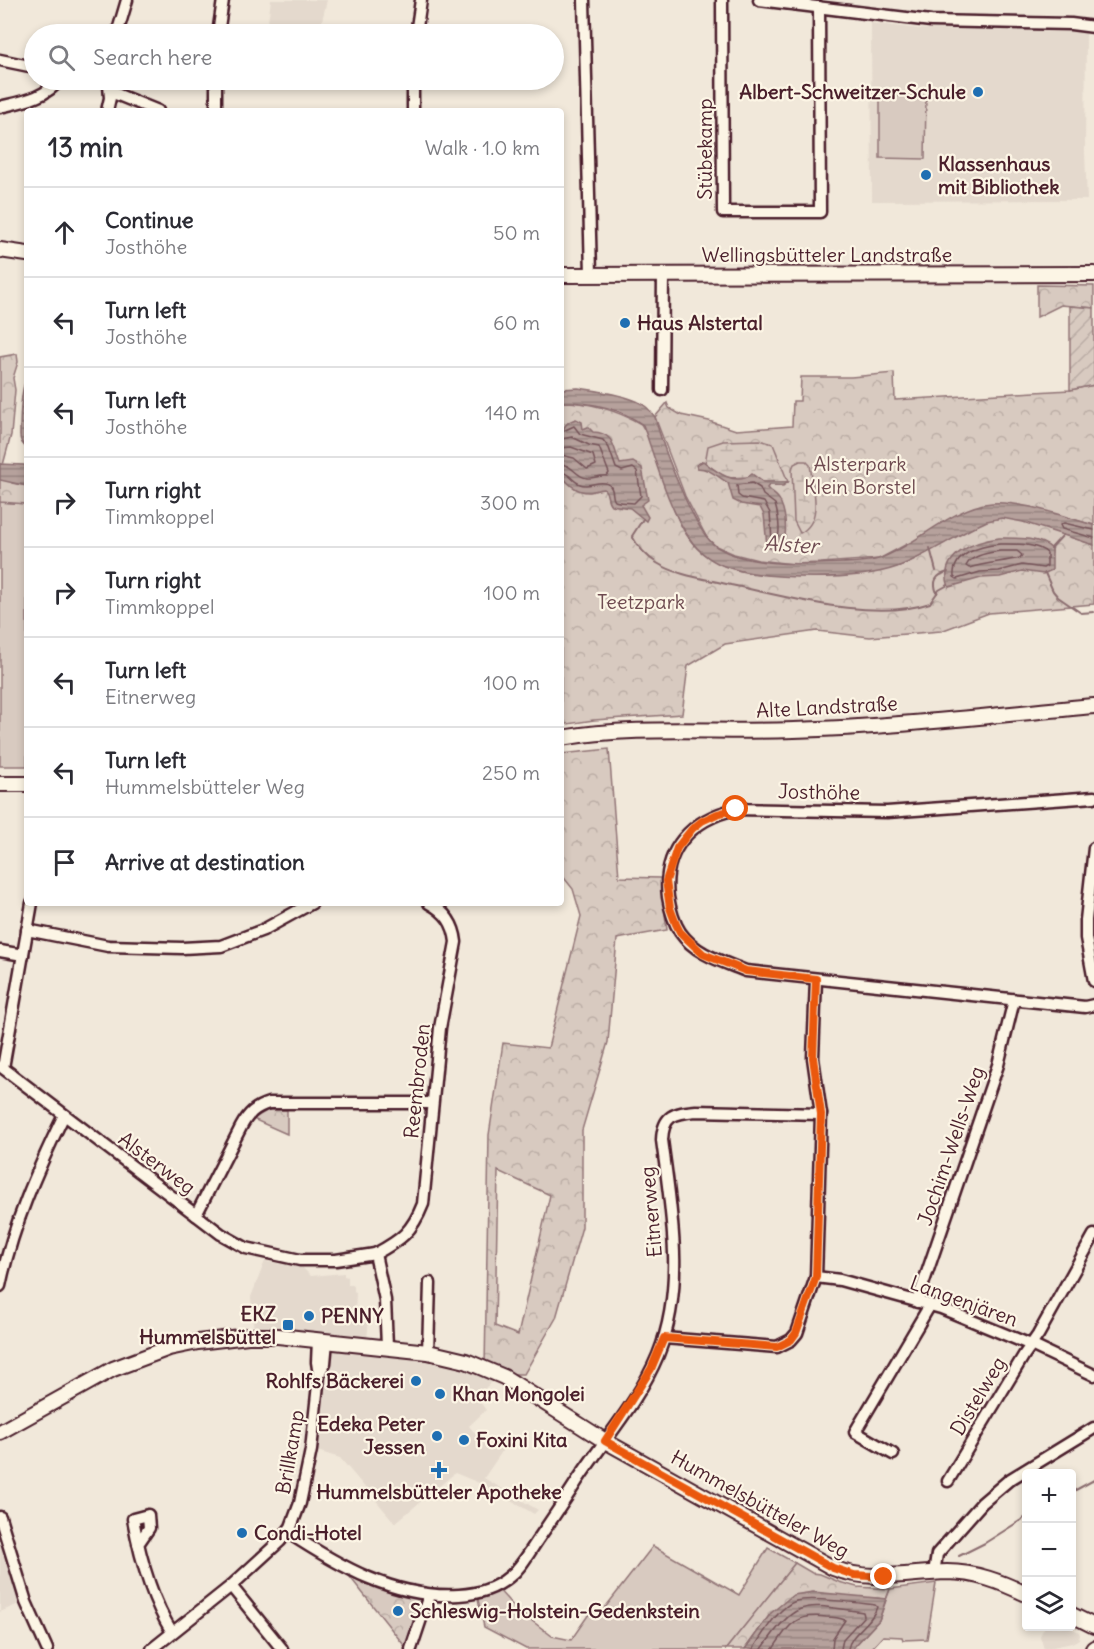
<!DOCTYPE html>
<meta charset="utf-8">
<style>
body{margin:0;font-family:Delius,sans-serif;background:#f2f2f3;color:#2b2b33}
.controls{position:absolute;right:18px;bottom:18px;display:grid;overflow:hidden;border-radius:6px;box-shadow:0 3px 9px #0003}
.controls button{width:54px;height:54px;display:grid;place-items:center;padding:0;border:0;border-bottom:2px solid #e1e1e2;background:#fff;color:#2b2b33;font:30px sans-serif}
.stop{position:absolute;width:18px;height:18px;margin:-14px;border:4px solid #ea580c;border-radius:50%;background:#fff}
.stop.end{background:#ea580c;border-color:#fff;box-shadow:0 2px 6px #0008}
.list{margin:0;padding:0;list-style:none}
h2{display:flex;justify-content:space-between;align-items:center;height:78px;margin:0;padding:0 24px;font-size:26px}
h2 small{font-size:20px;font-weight:400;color:#7c7c81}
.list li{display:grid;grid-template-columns:39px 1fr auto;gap:18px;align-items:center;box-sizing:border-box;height:90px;padding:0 24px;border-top:2px solid #e1e1e2}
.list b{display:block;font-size:22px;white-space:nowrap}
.list p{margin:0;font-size:20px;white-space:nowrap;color:#7c7c81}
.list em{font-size:20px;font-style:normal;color:#7c7c81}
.icon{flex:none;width:33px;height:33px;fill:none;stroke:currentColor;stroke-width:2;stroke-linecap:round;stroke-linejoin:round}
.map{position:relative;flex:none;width:1094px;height:1649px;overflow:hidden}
.search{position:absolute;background:#fff;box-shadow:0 3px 9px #0003;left:24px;top:24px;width:540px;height:66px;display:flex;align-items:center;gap:15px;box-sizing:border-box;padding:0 21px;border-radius:33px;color:#7c7c81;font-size:22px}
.panel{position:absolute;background:#fff;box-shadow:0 3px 9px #0003;left:24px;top:108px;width:540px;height:798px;border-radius:6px}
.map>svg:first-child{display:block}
.built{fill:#e4d9cd}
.grass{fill:#d8cac0;stroke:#917476;stroke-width:1.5}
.forest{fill:url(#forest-crowns);stroke:#917476;stroke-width:1.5;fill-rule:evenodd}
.wetland{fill:url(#wetland-marsh);stroke:#917476;stroke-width:1.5}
.garden{fill:url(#garden-furrows);stroke:#917476;stroke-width:1.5}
.water{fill:url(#water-rules);stroke:#8b6d6f;stroke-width:1.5}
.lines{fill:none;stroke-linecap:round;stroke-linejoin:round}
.shore{stroke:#755358;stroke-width:1.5}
.stream{stroke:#8b6d6f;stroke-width:2}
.street-casing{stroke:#4a1f2b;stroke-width:15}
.secondary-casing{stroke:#4a1f2b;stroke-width:18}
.street{stroke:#fcf5e5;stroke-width:10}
.secondary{stroke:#fcf5e5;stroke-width:14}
.route{stroke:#ea580c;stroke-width:8}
.poi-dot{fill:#1f6fb2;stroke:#fcf5e5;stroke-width:2}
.labels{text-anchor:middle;stroke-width:4.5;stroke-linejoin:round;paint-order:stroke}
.poi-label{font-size:20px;font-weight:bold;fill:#4a1f2b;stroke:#fcf5e5;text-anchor:start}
.street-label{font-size:20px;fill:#4a1f2b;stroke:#fcf5e5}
.park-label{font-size:20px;fill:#6e4a50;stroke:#fcf5e5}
.water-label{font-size:21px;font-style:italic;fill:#704c53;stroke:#fcf5e5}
</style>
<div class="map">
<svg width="1094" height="1649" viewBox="0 0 1094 1649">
<defs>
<pattern id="forest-crowns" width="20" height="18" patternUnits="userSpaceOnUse" patternTransform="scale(1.5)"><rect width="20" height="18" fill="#d8cac0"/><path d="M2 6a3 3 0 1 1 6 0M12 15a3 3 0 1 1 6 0" fill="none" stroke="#bbada5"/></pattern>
<pattern id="wetland-marsh" width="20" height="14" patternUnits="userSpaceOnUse" patternTransform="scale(1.5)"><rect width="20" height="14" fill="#d8cac0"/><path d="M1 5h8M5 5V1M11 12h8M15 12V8" fill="none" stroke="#bbada5"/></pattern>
<pattern id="garden-furrows" width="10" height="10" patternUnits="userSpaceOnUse" patternTransform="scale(1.5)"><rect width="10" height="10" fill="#d8cac0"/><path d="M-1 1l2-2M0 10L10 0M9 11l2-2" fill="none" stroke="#bbada5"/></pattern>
<pattern id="water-rules" width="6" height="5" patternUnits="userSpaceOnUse" patternTransform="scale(1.5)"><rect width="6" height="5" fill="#b6a19c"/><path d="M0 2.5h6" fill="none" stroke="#96837f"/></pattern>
</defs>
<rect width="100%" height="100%" fill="#f1e8da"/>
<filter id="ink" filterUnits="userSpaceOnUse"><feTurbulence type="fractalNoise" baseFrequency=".0167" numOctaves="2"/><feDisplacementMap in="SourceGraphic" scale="12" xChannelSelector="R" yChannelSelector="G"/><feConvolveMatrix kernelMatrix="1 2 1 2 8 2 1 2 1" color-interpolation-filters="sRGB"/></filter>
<g filter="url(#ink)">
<!-- built -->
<g class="built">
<path d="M271,0H327L320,29L268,22Z"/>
<path d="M871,23L921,29L1082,30L1086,32L1085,153L1087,200L872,201Z"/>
<path d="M265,1261L303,1268L311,1276L344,1273V1276L348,1277V1285H354V1291L356,1292L355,1316H369L367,1342L500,1374L476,1397L486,1410L469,1426L487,1448L498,1440L505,1447L484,1478L538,1510L534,1514L484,1485L455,1473L395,1523L340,1458L314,1450L328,1339L254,1332L251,1297Z"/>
<path d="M0,1537L5,1560L21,1603L0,1612Z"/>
<path d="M1045,1626L1069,1627L1079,1632L1080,1635L1079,1639L1072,1643L1044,1649L1040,1636Z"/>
</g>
<!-- grass -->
<g class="grass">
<path d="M880,96H926L925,159L880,158Z"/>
<path d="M0,502L27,504V766H0Z"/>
<path d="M653,1546L739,1595L768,1548L795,1563L726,1649H526L484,1627L477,1595L497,1588L515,1608L552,1636L571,1640L589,1614L597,1618Z"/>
<path d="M936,1583L927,1639L903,1640L902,1637L883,1636L871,1649H852L879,1620L890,1589Z"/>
</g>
<!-- forest -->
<g class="forest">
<path d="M1037,285L1094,286V308L1061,305L1037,317Z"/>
<path d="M17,354L18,362L13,378L15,390L11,435L3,465L12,483L27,486V504L0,502V357Z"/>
<path d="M894,373L895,400L1070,390L1094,385V525L1030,508L907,544L879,559L821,563L793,564L758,560L734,554L716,546L707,538L685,496L655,417L667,403L669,408L681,415L709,421L736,430L792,426L793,401H800L801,377H851Z"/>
<path d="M561,402C590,402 616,410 641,424C663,458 665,507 691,541C727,587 798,575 849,571C865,569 884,571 899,566C930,556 971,518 1002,518C1024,518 1071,538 1094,545V604L989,613L941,631L870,637L817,631L725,644L688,666L682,714L594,720L561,725Z"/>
<path d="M609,749L619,877L660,878L667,930L617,939L608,1042L582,1130V1227L556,1318L524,1374H500L485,1367L489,1135L503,1043L548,1048L581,916L573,889L561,874V754ZM498,1171L550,1195L518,1335L495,1326Z"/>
<path d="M268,1110H287V1134L253,1119Z"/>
<path d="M795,1563L812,1573L820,1574L839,1582L857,1587L890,1589L886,1599L853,1597L771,1613L745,1649H726Z"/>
<path d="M346,1572L422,1597L408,1649H407Z"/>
</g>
<!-- wetland -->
<g class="wetland">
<path d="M760,440L773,444L788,482H763L748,477L727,478L705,463L708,446L723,441Z"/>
<path d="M800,461H806L810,465C813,487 824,521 800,533L794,521L792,469L794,464Z"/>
</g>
<!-- garden -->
<path class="garden" d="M1070,306L1094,308V385L1070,390Z"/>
<!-- water -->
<g class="water">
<path d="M27,379V448C23,445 20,442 20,436C20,423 20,388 27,379Z"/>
<path d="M578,388C594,390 633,396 645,406C649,409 652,413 655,417C662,445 694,533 717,547C743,563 781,564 810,564C828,563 862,564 878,559C914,547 953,506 992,503C1024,501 1064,517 1094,525V545L1023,522L1002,518L987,521C956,535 929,555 897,567C858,581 770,580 730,568C715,564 698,552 690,539C668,508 656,461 643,425C620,408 589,402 561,402V389Z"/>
<path d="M576,419L582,422L583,429L588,427L593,432C615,433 613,448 620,464L633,462L642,468L648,500L641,505L648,517L646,521L630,508L611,505C606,500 609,494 604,489C599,489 595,491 590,492C577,493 568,484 561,475C561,457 553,424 576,419Z"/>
<path d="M703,461C716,472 736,487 752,474L763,482H788L783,486L769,485L767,488C771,493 777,495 780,501C786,514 791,547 773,551L767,546L764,515L760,507L741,504L733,500L728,483C718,477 709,468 697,468L696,465Z"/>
<path d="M0,464L24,465L27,468V486L0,480Z"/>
<path d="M999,538C1016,538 1040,537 1052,549V570L1043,574L1022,571L1000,577L981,578L949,587C937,555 975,541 999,538Z"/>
<path d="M813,1592L886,1599L879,1620L852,1649H745L771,1613L793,1595Z"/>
</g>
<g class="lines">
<!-- shore -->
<g class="shore">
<path d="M561,432L574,426L580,434L603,440L609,448L616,468L622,471L633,468L637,471L641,496L634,503C629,502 619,503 615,501C611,497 615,488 608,484C599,479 590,488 580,484C572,481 570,473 561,472"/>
<path d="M561,439L572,437L589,445L599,447L609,473L607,476C600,475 593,479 587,478C576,477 573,465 561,464"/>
<path d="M561,448L571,447L593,455L596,465L587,469L574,458L561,455"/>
<path d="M752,483L760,488L763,495L775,504C778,515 782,532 776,542L772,540L770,513L764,502L742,498L738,495L737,485Z"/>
<path d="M1094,530L1064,523L1060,525L1062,529L1094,538"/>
<path d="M1000,544C1014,544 1036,543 1047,553V566L1043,568L1022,565L999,571L980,572L957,579L954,577C952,553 981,546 1000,544Z"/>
<path d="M1000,551H1017L1022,555L1020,558C1003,562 985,563 969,568L966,566C971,555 989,553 1000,551Z"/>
<path d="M753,1649C763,1634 778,1607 796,1601C810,1596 858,1603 875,1605L877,1607C872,1624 850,1633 848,1649"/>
<path d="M762,1649C798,1597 804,1604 863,1612L864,1616L843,1639L841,1649"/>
<path d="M773,1649C789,1625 795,1613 826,1617C833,1617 840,1618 845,1620L833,1638L832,1649"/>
</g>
<!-- stream -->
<g class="stream">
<path d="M643,519L632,536C637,546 647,557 657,563C678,576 707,579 731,585C788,597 874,622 930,603L939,590L948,585"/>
<path d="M930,548L936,571"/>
<path d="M1051,548L1063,535"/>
<path d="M1045,573L1053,591L1058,597L1081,613L1094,612"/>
<path d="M937,593C932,581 936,575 948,572"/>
<path d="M1072,1492L1094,1480"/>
<path d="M959,1556L985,1543L1026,1517"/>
</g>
<!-- street casing -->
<g class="street-casing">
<g id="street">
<path d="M584,0L591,274"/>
<path d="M722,0L723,212H820L819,7"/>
<path d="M759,0L931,21L1071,24L1094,27"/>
<path d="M117,34L127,0"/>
<path d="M218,34L223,0"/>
<path d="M416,34L421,0"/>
<path d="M0,60L34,67"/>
<path d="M98,80L109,81L116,94L158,111"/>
<path d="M0,107C20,102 46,98 59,80"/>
<path d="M107,111L110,98L109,85"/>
<path d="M216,111V80"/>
<path d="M413,111V80"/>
<path d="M662,390L663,274"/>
<path d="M1094,797L887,812L736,809C692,819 662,849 668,897C670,909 673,921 680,932C695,954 721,961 746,971L1085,1007L1094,1005"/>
<path d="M1094,848L1086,920V938L1094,981"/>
<path d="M27,930L108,946L182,948L221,946L263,930L312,903"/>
<path d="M0,951L23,955"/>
<path d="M3,1068L221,1234L246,1248L300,1260H336L375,1254L385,1300L387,1346"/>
<path d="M3,1068L32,903"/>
<path d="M196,1215L241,1127C248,1114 255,1107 269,1103H432"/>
<path d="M375,1254C401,1240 412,1232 423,1204L440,1028L456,942C454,924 446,912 429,903"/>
<path d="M816,1277L840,1280L941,1308L1031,1345L1094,1375"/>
<path d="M0,1286C13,1224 37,1171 64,1115"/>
<path d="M917,1302L998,1065L1014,1000"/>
<path d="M664,1338L777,1347L791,1340L797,1333L816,1277L821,1114L813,1058L816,979"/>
<path d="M428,1352L430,1283"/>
<path d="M319,1375L325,1363L327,1341"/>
<path d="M893,1454L855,1432L930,1305"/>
<path d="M948,1481L1024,1355L1038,1335L1094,1235"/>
<path d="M0,1517L26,1602L47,1649"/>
<path d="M287,1532C339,1566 395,1599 459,1595C477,1594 495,1589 509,1577C522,1567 530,1551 539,1538C552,1519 565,1500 577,1481C604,1440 639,1401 658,1355C686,1287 671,1210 662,1140C663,1115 674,1113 696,1111L821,1114"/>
<path d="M138,1544L149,1528L148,1515L133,1519C140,1557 151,1599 172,1632"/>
<path d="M934,1573L937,1554L982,1503L1009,1480L1094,1428"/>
<path d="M231,1586L282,1649"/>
<path d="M152,1649L231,1586L280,1541L291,1527L300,1503L311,1450L319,1375L317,1362L318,1340"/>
<path d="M411,1649L429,1595"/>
</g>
</g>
<!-- secondary casing -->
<g class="secondary-casing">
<g id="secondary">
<path d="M0,250L27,254"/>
<path d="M561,275L1094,274"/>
<path d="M561,738C638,725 716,733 794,730C894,727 994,715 1094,706"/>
<path d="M0,784H27"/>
<path d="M0,1432L113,1369L169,1348L198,1342L248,1336H278L428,1352L466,1361L504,1377L605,1441L833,1568C871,1583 908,1573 947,1572C976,1572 1001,1582 1026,1594"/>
<path d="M1072,1615L1094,1626"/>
<path d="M1093,1649L1094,1648"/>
</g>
</g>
<!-- street -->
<use href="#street" class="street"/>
<!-- secondary -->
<use href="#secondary" class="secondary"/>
</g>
</g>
<g class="lines" filter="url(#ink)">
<!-- route -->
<path class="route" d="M736,809L717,814L702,821L692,829L677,848L666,881L670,908L676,924L680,932L703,954L746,971L816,979L813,1058L821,1114L816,1277L796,1333L791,1340L777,1347L664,1338L651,1369L605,1441L833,1568L854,1575L884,1577"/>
</g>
<!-- markers -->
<g class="poi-dot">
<circle cx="978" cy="92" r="6"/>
<circle cx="926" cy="175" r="6"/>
<circle cx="625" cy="323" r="6"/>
<circle cx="309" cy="1316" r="6"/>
<rect x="282" y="1319" width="12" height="12" rx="3"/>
<circle cx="416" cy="1381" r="6"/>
<circle cx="440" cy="1394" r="6"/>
<circle cx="437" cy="1436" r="6"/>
<circle cx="464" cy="1440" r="6"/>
<path d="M436 1461h6v6h6v6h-6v6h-6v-6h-6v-6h6z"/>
<circle cx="242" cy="1533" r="6"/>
<circle cx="398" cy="1611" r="6"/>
</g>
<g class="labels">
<!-- poi labels -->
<g class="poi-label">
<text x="966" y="99" text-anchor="end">Albert-Schweitzer-Schule</text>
<text x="938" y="171">Klassenhaus<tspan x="938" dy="23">mit Bibliothek</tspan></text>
<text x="637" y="330">Haus Alstertal</text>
<text x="276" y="1321" text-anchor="end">EKZ<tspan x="276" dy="23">Hummelsbüttel</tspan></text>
<text x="321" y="1323">PENNY</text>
<text x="404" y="1388" text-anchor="end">Rohlfs Bäckerei</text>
<text x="452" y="1401">Khan Mongolei</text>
<text x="425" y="1431" text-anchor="end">Edeka Peter<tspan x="425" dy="23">Jessen</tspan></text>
<text x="476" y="1447">Foxini Kita</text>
<text x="439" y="1499" text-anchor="middle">Hummelsbütteler Apotheke</text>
<text x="254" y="1540">Condi-Hotel</text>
<text x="410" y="1618">Schleswig-Holstein-Gedenkstein</text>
</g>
<!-- street labels -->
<g class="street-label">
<text transform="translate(705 149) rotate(-90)" y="7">Stübekamp</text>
<text x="827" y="262">Wellingsbütteler Landstraße</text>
<text transform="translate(827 707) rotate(-3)" y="7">Alte Landstraße</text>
<text transform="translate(819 792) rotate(1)" y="7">Josthöhe</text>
<text transform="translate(417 1081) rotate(-84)" y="7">Reembroden</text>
<text transform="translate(951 1146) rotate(-71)" y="7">Jochim-Wells-Weg</text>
<text transform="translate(157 1163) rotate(37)" y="7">Alsterweg</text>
<text transform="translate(651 1212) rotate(-95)" y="7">Eitnerweg</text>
<text transform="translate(964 1301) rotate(20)" y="7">Langenjären</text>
<text transform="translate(978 1396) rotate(-59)" y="7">Distelweg</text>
<text transform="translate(290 1452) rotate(-80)" y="7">Brillkamp</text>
<text transform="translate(760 1504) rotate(29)" y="7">Hummelsbütteler Weg</text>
</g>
<!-- park labels -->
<g class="park-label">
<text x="860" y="471">Alsterpark<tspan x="860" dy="23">Klein Borstel</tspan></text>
<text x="641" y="609">Teetzpark</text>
</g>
<!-- water labels -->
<g class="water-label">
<text transform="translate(791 545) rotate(3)" y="7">Alster</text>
</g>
</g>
</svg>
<div class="controls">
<button>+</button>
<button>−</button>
<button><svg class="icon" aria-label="layers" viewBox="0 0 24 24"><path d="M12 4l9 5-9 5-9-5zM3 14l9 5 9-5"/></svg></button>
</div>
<div class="stop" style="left:736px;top:809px"></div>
<div class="stop end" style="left:884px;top:1577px"></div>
<div class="search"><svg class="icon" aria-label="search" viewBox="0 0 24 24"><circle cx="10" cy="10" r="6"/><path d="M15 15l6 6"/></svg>Search here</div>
<section class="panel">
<h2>13 min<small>Walk · 1.0 km</small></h2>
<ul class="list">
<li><svg class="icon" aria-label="ahead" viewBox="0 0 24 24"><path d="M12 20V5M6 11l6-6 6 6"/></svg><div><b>Continue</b><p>Josthöhe</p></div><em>50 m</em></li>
<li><svg class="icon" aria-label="left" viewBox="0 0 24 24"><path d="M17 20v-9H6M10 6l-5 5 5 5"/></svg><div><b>Turn left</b><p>Josthöhe</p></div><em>60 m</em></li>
<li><svg class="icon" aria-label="left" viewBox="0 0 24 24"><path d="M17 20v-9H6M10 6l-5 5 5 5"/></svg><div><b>Turn left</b><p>Josthöhe</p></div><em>140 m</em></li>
<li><svg class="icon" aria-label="right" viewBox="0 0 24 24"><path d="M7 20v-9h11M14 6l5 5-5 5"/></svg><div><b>Turn right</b><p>Timmkoppel</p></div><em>300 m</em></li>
<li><svg class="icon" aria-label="right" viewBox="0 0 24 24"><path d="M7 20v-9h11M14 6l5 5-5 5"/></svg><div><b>Turn right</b><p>Timmkoppel</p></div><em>100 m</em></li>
<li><svg class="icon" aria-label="left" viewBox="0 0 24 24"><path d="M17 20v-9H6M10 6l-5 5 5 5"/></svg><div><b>Turn left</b><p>Eitnerweg</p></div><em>100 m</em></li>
<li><svg class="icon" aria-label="left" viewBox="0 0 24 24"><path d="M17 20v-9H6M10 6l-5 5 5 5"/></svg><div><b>Turn left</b><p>Hummelsbütteler Weg</p></div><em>250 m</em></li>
<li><svg class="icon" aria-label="arrive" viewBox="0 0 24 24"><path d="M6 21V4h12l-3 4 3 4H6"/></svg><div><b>Arrive at destination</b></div></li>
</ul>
</section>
</div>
